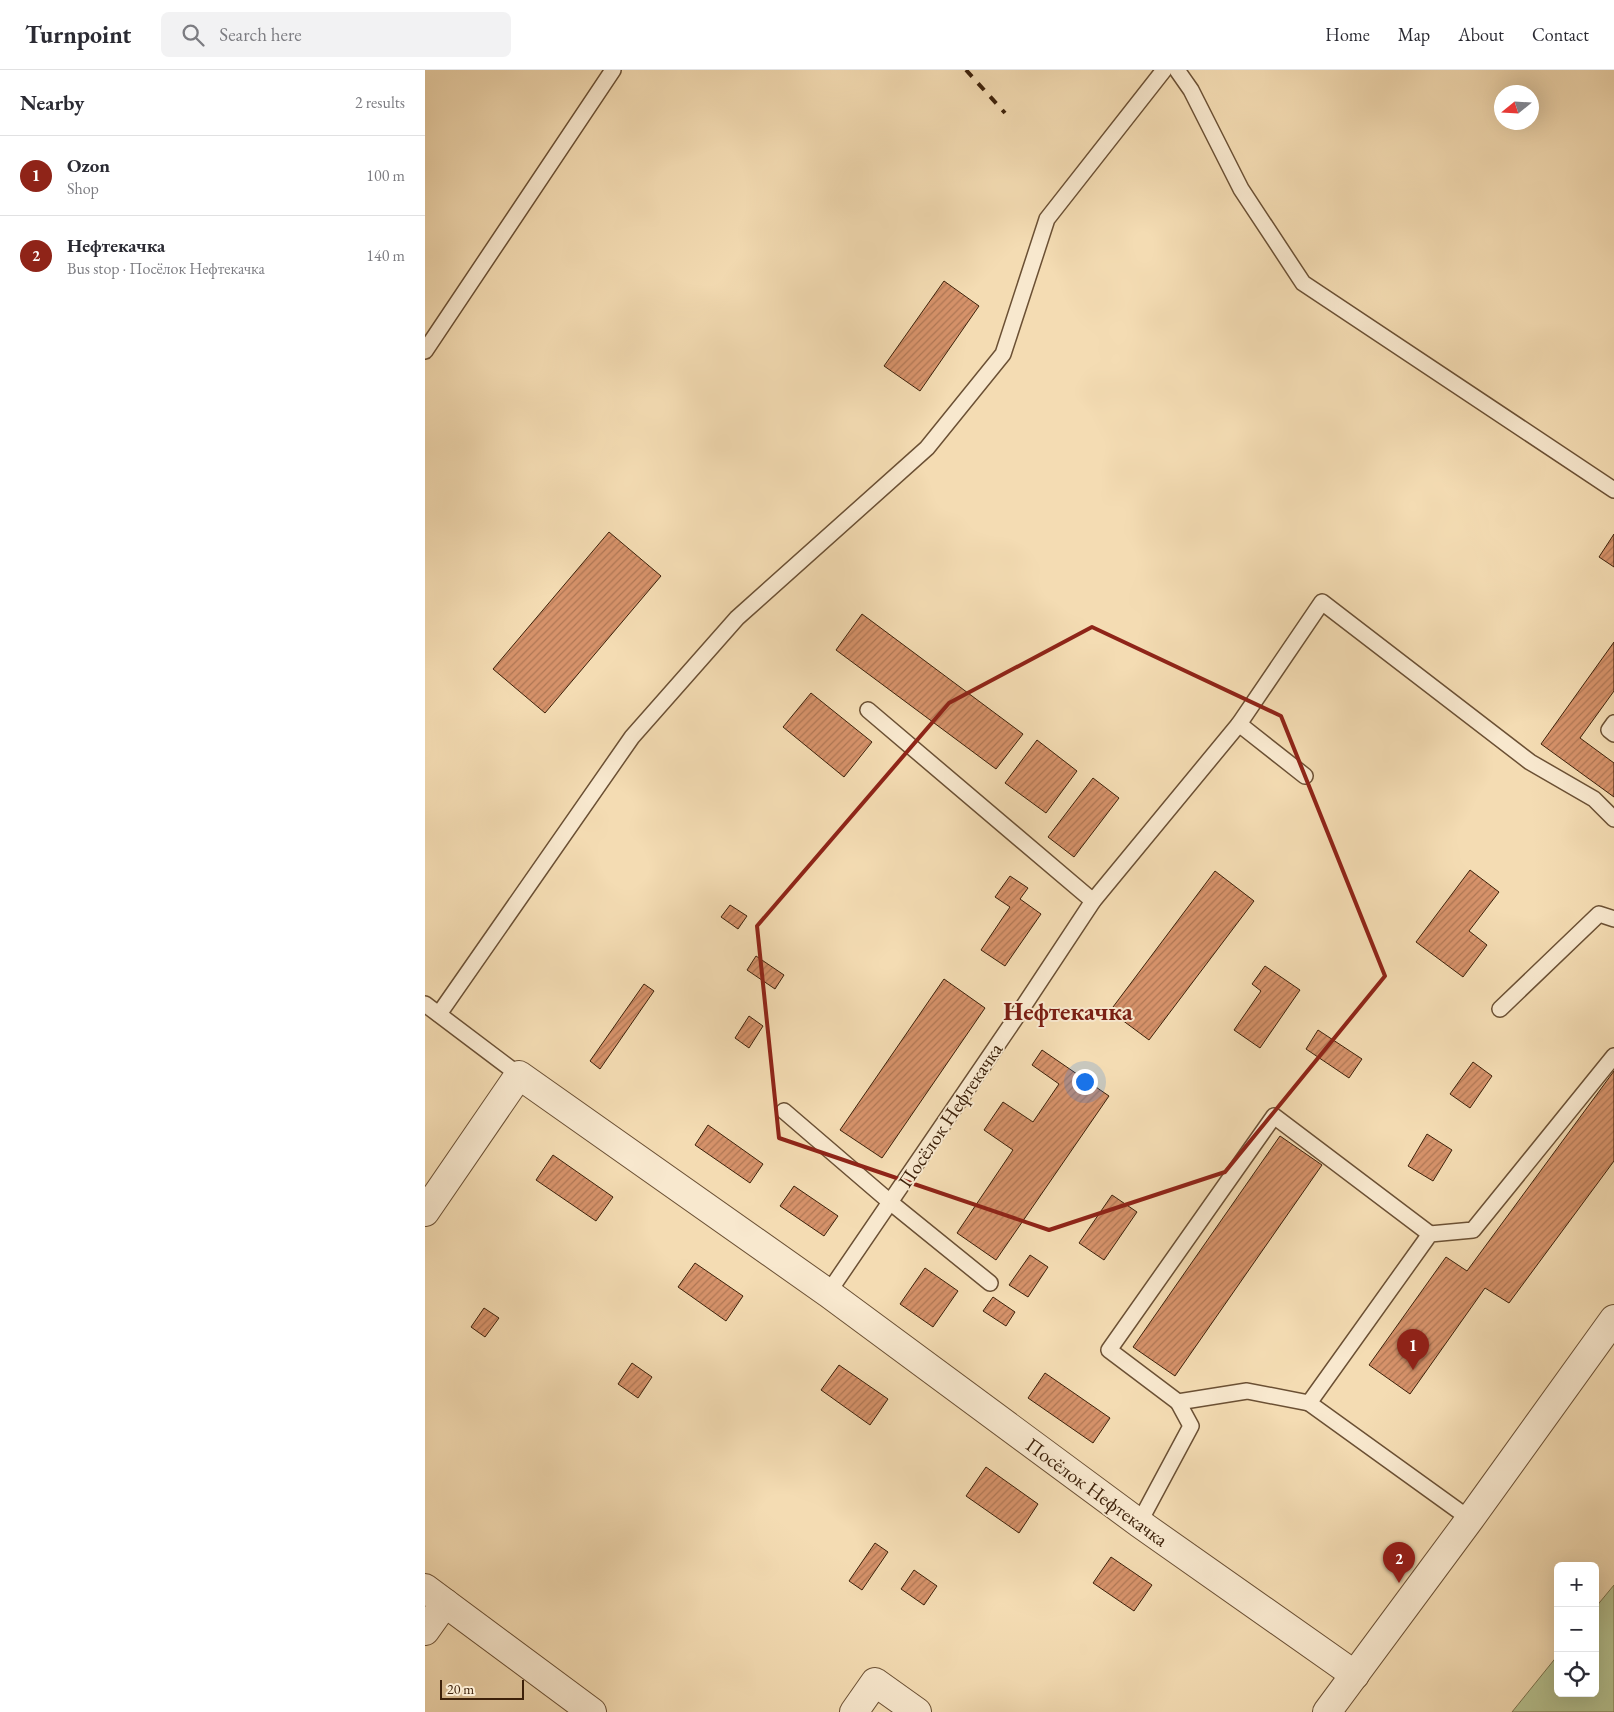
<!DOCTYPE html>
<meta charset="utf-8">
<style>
body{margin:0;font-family:"EB Garamond",serif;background:#f2f2f3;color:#2b2b33}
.controls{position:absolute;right:15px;bottom:15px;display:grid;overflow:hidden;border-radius:8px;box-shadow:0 5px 20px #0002}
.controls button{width:45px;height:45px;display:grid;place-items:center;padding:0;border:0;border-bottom:1px solid #e1e1e2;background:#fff;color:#2b2b33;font:25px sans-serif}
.compass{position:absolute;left:1069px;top:15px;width:45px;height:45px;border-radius:50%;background:#fff;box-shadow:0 5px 20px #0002;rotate:252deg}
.scale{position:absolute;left:15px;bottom:12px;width:84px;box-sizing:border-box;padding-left:5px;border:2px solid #3d210a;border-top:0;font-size:14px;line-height:18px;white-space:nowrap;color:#3d210a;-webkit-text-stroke:4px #f8e8ce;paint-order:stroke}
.you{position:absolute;left:659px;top:1011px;width:18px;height:18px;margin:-12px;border:4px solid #fff;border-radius:50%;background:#1a73e8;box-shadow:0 0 0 8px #1a73e833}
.badge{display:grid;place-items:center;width:32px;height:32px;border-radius:50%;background:#8f2418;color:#fff;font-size:16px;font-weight:700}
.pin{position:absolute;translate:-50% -41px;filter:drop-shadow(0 1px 2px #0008)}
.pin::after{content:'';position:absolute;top:26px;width:18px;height:15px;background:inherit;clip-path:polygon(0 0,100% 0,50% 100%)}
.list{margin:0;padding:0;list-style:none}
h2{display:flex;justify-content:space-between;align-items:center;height:65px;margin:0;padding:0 20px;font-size:21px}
h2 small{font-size:16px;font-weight:400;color:#7c7c81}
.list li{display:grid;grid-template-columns:32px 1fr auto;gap:15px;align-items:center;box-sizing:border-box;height:80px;padding:0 20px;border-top:1px solid #e1e1e2}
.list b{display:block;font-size:19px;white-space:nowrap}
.list p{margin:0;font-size:16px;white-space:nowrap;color:#7c7c81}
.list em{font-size:16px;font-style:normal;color:#7c7c81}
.icon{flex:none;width:28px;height:28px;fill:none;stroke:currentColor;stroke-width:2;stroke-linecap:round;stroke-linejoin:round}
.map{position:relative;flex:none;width:1189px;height:1642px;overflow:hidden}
header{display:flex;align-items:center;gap:30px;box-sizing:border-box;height:70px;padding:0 25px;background:#fff;border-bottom:1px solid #e1e1e2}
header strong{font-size:24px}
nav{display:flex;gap:28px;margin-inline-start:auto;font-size:18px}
.search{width:350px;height:45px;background:#f2f2f3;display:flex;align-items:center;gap:12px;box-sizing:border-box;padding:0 18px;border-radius:8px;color:#7c7c81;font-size:19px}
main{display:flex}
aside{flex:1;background:#fff}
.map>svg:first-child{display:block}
.pitch{fill:#b6c290;stroke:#7a724d}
.building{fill:url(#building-hatch);stroke:#3d210a}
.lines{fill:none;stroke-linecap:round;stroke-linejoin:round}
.service-casing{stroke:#6b5034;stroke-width:18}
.minor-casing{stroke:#6b5034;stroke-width:30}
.service{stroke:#f8e8ce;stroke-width:15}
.minor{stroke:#f8e8ce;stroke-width:28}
.rail{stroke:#3d210a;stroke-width:4;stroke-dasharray:9 9;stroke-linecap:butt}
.marked{fill:none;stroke:#8f2418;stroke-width:4;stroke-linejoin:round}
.labels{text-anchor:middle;stroke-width:4;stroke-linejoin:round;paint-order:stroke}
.street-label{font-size:20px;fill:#3d210a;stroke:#f8e8ce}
.district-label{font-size:25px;font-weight:bold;fill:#7a1f14;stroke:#f8e8ce}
</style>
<header>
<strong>Turnpoint</strong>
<div class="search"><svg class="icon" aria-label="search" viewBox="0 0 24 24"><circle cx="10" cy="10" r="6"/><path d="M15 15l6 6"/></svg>Search here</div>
<nav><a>Home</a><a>Map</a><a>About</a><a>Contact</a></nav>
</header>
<main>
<aside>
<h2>Nearby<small>2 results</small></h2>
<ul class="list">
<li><span class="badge">1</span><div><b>Ozon</b><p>Shop</p></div><em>100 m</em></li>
<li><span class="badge">2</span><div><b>Нефтекачка</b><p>Bus stop · Посёлок Нефтекачка</p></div><em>140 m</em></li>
</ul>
</aside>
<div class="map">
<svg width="1189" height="1642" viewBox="0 0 1189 1642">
<defs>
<pattern id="building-hatch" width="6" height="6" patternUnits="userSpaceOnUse" patternTransform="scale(1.25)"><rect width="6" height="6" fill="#d6926a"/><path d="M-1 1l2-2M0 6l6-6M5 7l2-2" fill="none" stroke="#af7755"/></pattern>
</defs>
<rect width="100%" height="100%" fill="#f4dcb3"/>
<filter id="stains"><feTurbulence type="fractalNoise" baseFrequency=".004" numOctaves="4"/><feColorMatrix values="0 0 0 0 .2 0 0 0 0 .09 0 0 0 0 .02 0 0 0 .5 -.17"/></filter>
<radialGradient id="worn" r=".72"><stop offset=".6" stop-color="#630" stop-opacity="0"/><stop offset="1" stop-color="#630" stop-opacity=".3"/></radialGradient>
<!-- pitch -->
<path class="pitch" d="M1189,1515V1642H1087L1133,1585V1623H1170V1538Z"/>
<!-- building -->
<g class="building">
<path d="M519,211L554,236L495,321L459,296Z"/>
<path d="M184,462L236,506L120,643L68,599Z"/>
<path d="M1189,464V497L1174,487Z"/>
<path d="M437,544L598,664L571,699L411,580Z"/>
<path d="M1189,572V621L1155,668L1189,693V727L1116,674Z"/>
<path d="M386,623L447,672L419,707L358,657Z"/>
<path d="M612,670L652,701L621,743L580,713Z"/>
<path d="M668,708L694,728L649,787L623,767Z"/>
<path d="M1045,800L1074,822L1044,861L1062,875L1038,907L991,872Z"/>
<path d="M790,801L829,831L724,970L685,941Z"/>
<path d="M585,806L603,818L595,829L616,844L580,896L556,880L585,837L570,827Z"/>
<path d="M305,835L322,846L313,859L296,847Z"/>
<path d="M331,886L359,905L350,919L322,900Z"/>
<path d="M840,896L875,920L835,978L809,960L836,921L827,914Z"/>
<path d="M519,909L560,938L457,1088L415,1060Z"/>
<path d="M219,914L229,921L175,999L165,991Z"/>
<path d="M324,946L338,956L324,978L310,968Z"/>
<path d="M893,960L937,989L924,1008L881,979Z"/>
<path d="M617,980L684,1026L571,1190L532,1163L588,1080L559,1060L578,1032L608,1052L634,1014L607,995Z"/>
<path d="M1048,992L1067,1006L1045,1038L1025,1024Z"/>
<path d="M1189,1001V1091L1084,1233L1060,1218L985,1324L944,1295L1021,1187L1042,1201Z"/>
<path d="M283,1055L338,1094L325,1113L270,1075Z"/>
<path d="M1002,1064L1027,1080L1008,1111L983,1096Z"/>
<path d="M855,1066L897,1095L750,1306L708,1277Z"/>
<path d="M128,1085L188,1127L171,1151L111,1110Z"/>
<path d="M369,1116L413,1146L399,1166L355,1136Z"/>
<path d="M687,1125L712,1142L679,1190L654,1173Z"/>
<path d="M605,1185L623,1197L603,1227L584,1215Z"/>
<path d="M270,1193L318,1226L301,1251L253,1217Z"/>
<path d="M500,1198L533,1221L508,1257L475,1234Z"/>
<path d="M568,1227L590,1242L581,1256L558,1241Z"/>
<path d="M59,1238L74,1248L60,1267L46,1257Z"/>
<path d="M207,1293L227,1307L213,1328L193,1314Z"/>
<path d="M414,1295L463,1329L445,1355L396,1320Z"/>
<path d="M620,1303L685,1348L668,1373L603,1328Z"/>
<path d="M561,1397L613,1434L594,1463L541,1426Z"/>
<path d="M450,1473L463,1482L437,1520L424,1511Z"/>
<path d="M686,1487L727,1515L709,1541L668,1513Z"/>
<path d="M489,1500L512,1516L499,1535L476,1519Z"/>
</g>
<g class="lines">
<!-- service casing -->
<g class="service-casing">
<g id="service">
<path d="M752,0L766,20L816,119L878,213L1189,420"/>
<path d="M0,281L188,0"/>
<path d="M443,640L668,831"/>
<path d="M1189,653L1184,660L1189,664"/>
<path d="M880,706L814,654L897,532L1105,692L1169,729L1189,749"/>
<path d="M0,934L94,1005"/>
<path d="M1075,939L1174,844L1189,849"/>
<path d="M14,944L207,667L312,548L502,378L578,284L622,149L739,0"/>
<path d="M359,1041L465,1132L565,1213"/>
<path d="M403,1223L590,949L668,831L814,654"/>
<path d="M884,1333L822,1321L753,1332L684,1280L849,1046L1005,1164"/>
<path d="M1045,1449L884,1333L1005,1164L1048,1160L1189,986"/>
<path d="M714,1453L766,1356L753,1332"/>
</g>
</g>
<!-- minor casing -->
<g class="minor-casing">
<g id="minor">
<path d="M0,1142L94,1005L403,1223L714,1453L930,1605"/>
<path d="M0,1518L167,1642"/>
<path d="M0,1561L20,1533"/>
<path d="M429,1642L450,1612L492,1642"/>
<path d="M902,1642L1045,1449L1189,1249"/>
</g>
</g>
<!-- service -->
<use href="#service" class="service"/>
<!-- minor -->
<use href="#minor" class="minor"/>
<!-- rail -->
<path class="rail" d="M541,0L580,43"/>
</g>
<!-- marked area -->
<path class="marked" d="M667,557L856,646L960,906L800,1102L624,1160L354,1068L332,856L524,633Z"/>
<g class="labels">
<!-- street labels -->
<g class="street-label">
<text transform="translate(525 1045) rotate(-56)" y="7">Посёлок Нефтекачка</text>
<text transform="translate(672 1422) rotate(36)" y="7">Посёлок Нефтекачка</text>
</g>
<!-- district labels -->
<g class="district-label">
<text x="643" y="950">Нефтекачка</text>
</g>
</g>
<rect width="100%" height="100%" filter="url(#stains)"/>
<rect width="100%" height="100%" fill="url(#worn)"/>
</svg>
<div class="controls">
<button>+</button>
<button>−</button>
<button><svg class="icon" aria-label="locate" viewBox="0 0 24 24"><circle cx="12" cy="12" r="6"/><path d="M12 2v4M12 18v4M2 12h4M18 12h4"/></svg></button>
</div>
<svg class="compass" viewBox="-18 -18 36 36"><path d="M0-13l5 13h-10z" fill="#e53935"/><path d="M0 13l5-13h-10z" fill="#7c7c81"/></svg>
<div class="scale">20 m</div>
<div class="you"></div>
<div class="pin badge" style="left:988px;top:1300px">1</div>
<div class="pin badge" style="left:974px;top:1513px">2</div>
</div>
</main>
